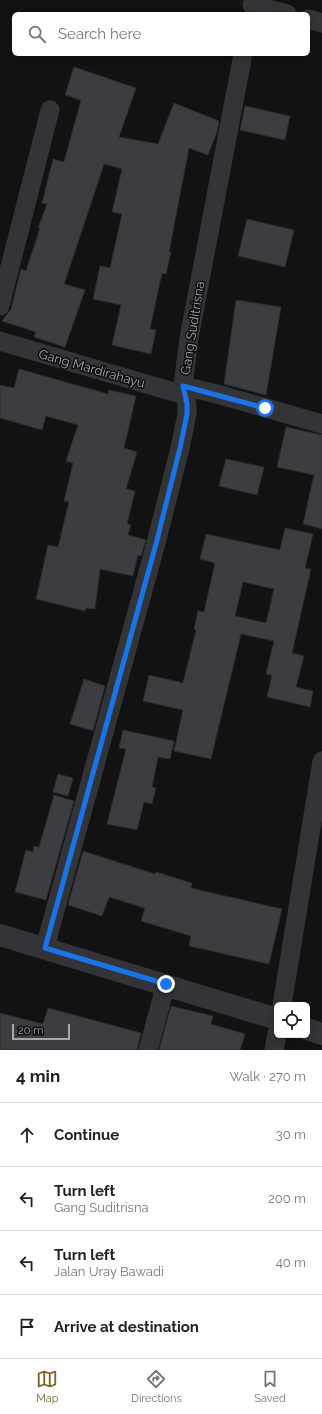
<!DOCTYPE html>
<meta charset="utf-8">
<style>
body{margin:0;font-family:Raleway,sans-serif;background:#f2f2f2;color:#222}
.controls{position:absolute;right:12px;bottom:12px;display:grid;overflow:hidden;border-radius:6px;box-shadow:0 2px 10px #0003}
.controls button{width:36px;height:36px;display:grid;place-items:center;padding:0;border:0;border-bottom:1px solid #e0e0e0;background:#fff;color:#222;font:20px sans-serif}
.scale{position:absolute;left:12px;bottom:10px;width:58px;box-sizing:border-box;padding-left:4px;border:2px solid #a4a8b4;border-top:0;font-size:11px;line-height:14px;white-space:nowrap;color:#a4a8b4;-webkit-text-stroke:3px #0d0d0e;paint-order:stroke}
.stop{position:absolute;width:12px;height:12px;margin:-9px;border:3px solid #1a73e8;border-radius:50%;background:#fff}
.stop.end{background:#1a73e8;border-color:#fff;box-shadow:0 1px 4px #0008}
.list{margin:0;padding:0;list-style:none}
h2{display:flex;justify-content:space-between;align-items:center;height:52px;margin:0;padding:0 16px;font-size:17px}
h2 small{font-size:13px;font-weight:400;color:#767676}
.list li{display:grid;grid-template-columns:26px 1fr auto;gap:12px;align-items:center;box-sizing:border-box;height:64px;padding:0 16px;border-top:1px solid #e0e0e0}
.list b{display:block;font-size:15px;white-space:nowrap}
.list p{margin:0;font-size:13px;white-space:nowrap;color:#767676}
.list em{font-size:13px;font-style:normal;color:#767676}
.icon{flex:none;width:22px;height:22px;fill:none;stroke:currentColor;stroke-width:2;stroke-linecap:round;stroke-linejoin:round}
.map{position:relative;flex:none;width:322px;height:1050px;overflow:hidden}
.search{position:absolute;background:#fff;box-shadow:0 2px 10px #0003;left:12px;right:12px;top:12px;height:44px;display:flex;align-items:center;gap:10px;box-sizing:border-box;padding:0 14px;border-radius:6px;color:#767676;font-size:15px}
.sheet{height:308px;background:#fff}
nav{display:flex;justify-content:space-around;align-items:center;box-sizing:border-box;height:56px;border-top:1px solid #e0e0e0;background:#fff;font-size:11px;color:#767676}
nav a{display:grid;justify-items:center;gap:2px}
nav .on{color:#7d6228}
.map>svg:first-child{display:block}
.building{fill:#3c3d40;stroke:#2c2c2f;fill-rule:evenodd}
.lines{fill:none;stroke-linecap:round;stroke-linejoin:round}
.minor{stroke:#333438;stroke-width:19}
.tertiary{stroke:#333438;stroke-width:22}
.route{stroke:#1a73e8;stroke-width:5}
.labels{text-anchor:middle;stroke-width:3;stroke-linejoin:round;paint-order:stroke}
.street-label{font-size:13px;fill:#a4a8b4;stroke:#0d0d0e}
</style>
<div class="map">
<svg width="322" height="1050" viewBox="0 0 322 1050">
<rect width="100%" height="100%" fill="#121213"/>
<!-- building -->
<g class="building">
<path d="M74,67L136,88L119,137L158,144L174,103L219,121L217,132L208,155L189,148L169,252H171L166,274L162,273L150,329L156,330L151,354L112,345L121,305L93,299L100,266L110,268L122,214L112,212L122,169L104,164L64,284L85,290L65,347L34,337L36,332L2,321L11,309L21,269L26,271L40,228H38L47,204L42,203L53,159L64,162L81,100L65,95Z"/>
<path d="M245,106L290,116L285,140L240,130Z"/>
<path d="M247,219L294,230L285,267L238,256Z"/>
<path d="M236,300L281,307L266,395L224,384Z"/>
<path d="M19,369L108,394L109,390L136,396L124,448L137,452L126,489L135,491L127,524L131,525L128,535L146,540L141,556L138,555L133,576L100,569L95,609L86,608L85,611L36,599L48,545L58,547L69,502L64,501L73,463L66,461L78,425L46,416L42,430L0,418V385L14,388Z"/>
<path d="M286,427L322,435V529L303,524L314,475L277,467Z"/>
<path d="M226,459L264,467L257,495L219,486Z"/>
<path d="M285,528L313,534L305,568L311,569L292,653L304,656L296,687L313,691L310,707L267,697L272,675L266,674L274,641L241,634L211,759L174,751L183,710L143,701L149,675L183,683L196,630L194,629L198,611L204,612L215,563L200,559L206,534L280,550ZM243,582L274,589L266,623L235,616Z"/>
<path d="M84,679L105,686L93,731L70,724Z"/>
<path d="M123,730L174,741L170,759L158,757L152,787L156,788L152,804L144,802L137,830L107,824L126,749L119,748Z"/>
<path d="M58,774L73,778L68,796L53,792Z"/>
<path d="M54,795L74,801L46,900L15,892L26,850L33,852L34,846L39,847Z"/>
<path d="M83,851L155,874L156,872L192,883L191,888L282,909L269,964L189,946L191,936L141,921L145,908L109,897L102,916L68,905Z"/>
<path d="M171,1006L213,1016L211,1024L245,1034L240,1050H159Z"/>
<path d="M48,1008L141,1033L137,1050H0V1013L43,1024Z"/>
</g>
<g class="lines">
<!-- minor -->
<g class="minor">
<path d="M252,5L287,14"/>
<path d="M308,19L322,23"/>
<path d="M0,306L50,110"/>
<path d="M0,341L184,395"/>
<path d="M183,386L217,394L322,424"/>
<path d="M45,947L156,543L180,448L187,414V404L183,386L189,338L243,54"/>
<path d="M282,1005L322,761"/>
<path d="M148,1050L166,984"/>
<path d="M274,1050L277,1033"/>
</g>
<!-- tertiary -->
<g class="tertiary">
<path d="M0,935L277,1019"/>
<path d="M307,1029L322,1034"/>
</g>
</g>
<g class="lines">
<!-- route -->
<path class="route" d="M166,984L45,948L156,544L180,448L187,414V404L183,386L265,408"/>
</g>
<g class="labels">
<!-- street labels -->
<g class="street-label">
<text transform="translate(192 328) rotate(-81)" y="5">Gang Suditrisna</text>
<text transform="translate(92 368) rotate(16)" y="5">Gang Mardirahayu</text>
</g>
</g>
</svg>
<div class="controls">
<button><svg class="icon" aria-label="locate" viewBox="0 0 24 24"><circle cx="12" cy="12" r="6"/><path d="M12 2v4M12 18v4M2 12h4M18 12h4"/></svg></button>
</div>
<div class="scale">20 m</div>
<div class="stop" style="left:265px;top:408px"></div>
<div class="stop end" style="left:166px;top:984px"></div>
<div class="search"><svg class="icon" aria-label="search" viewBox="0 0 24 24"><circle cx="10" cy="10" r="6"/><path d="M15 15l6 6"/></svg>Search here</div>
</div>
<section class="sheet">
<h2>4 min<small>Walk · 270 m</small></h2>
<ul class="list">
<li><svg class="icon" aria-label="ahead" viewBox="0 0 24 24"><path d="M12 20V5M6 11l6-6 6 6"/></svg><div><b>Continue</b></div><em>30 m</em></li>
<li><svg class="icon" aria-label="left" viewBox="0 0 24 24"><path d="M17 20v-9H6M10 6l-5 5 5 5"/></svg><div><b>Turn left</b><p>Gang Suditrisna</p></div><em>200 m</em></li>
<li><svg class="icon" aria-label="left" viewBox="0 0 24 24"><path d="M17 20v-9H6M10 6l-5 5 5 5"/></svg><div><b>Turn left</b><p>Jalan Uray Bawadi</p></div><em>40 m</em></li>
<li><svg class="icon" aria-label="arrive" viewBox="0 0 24 24"><path d="M6 21V4h12l-3 4 3 4H6"/></svg><div><b>Arrive at destination</b></div></li>
</ul>
</section>
<nav>
<a class="on"><svg class="icon" aria-label="map" viewBox="0 0 24 24"><path d="M3 6l6-2 6 2 6-2v14l-6 2-6-2-6 2zM9 4v14M15 6v14"/></svg>Map</a>
<a><svg class="icon" aria-label="directions" viewBox="0 0 24 24"><path d="M12 3l9 9-9 9-9-9zM9 14v-3h6M13 9l2 2-2 2"/></svg>Directions</a>
<a><svg class="icon" aria-label="saved" viewBox="0 0 24 24"><path d="M7 4h10v16l-5-4-5 4z"/></svg>Saved</a>
</nav>
